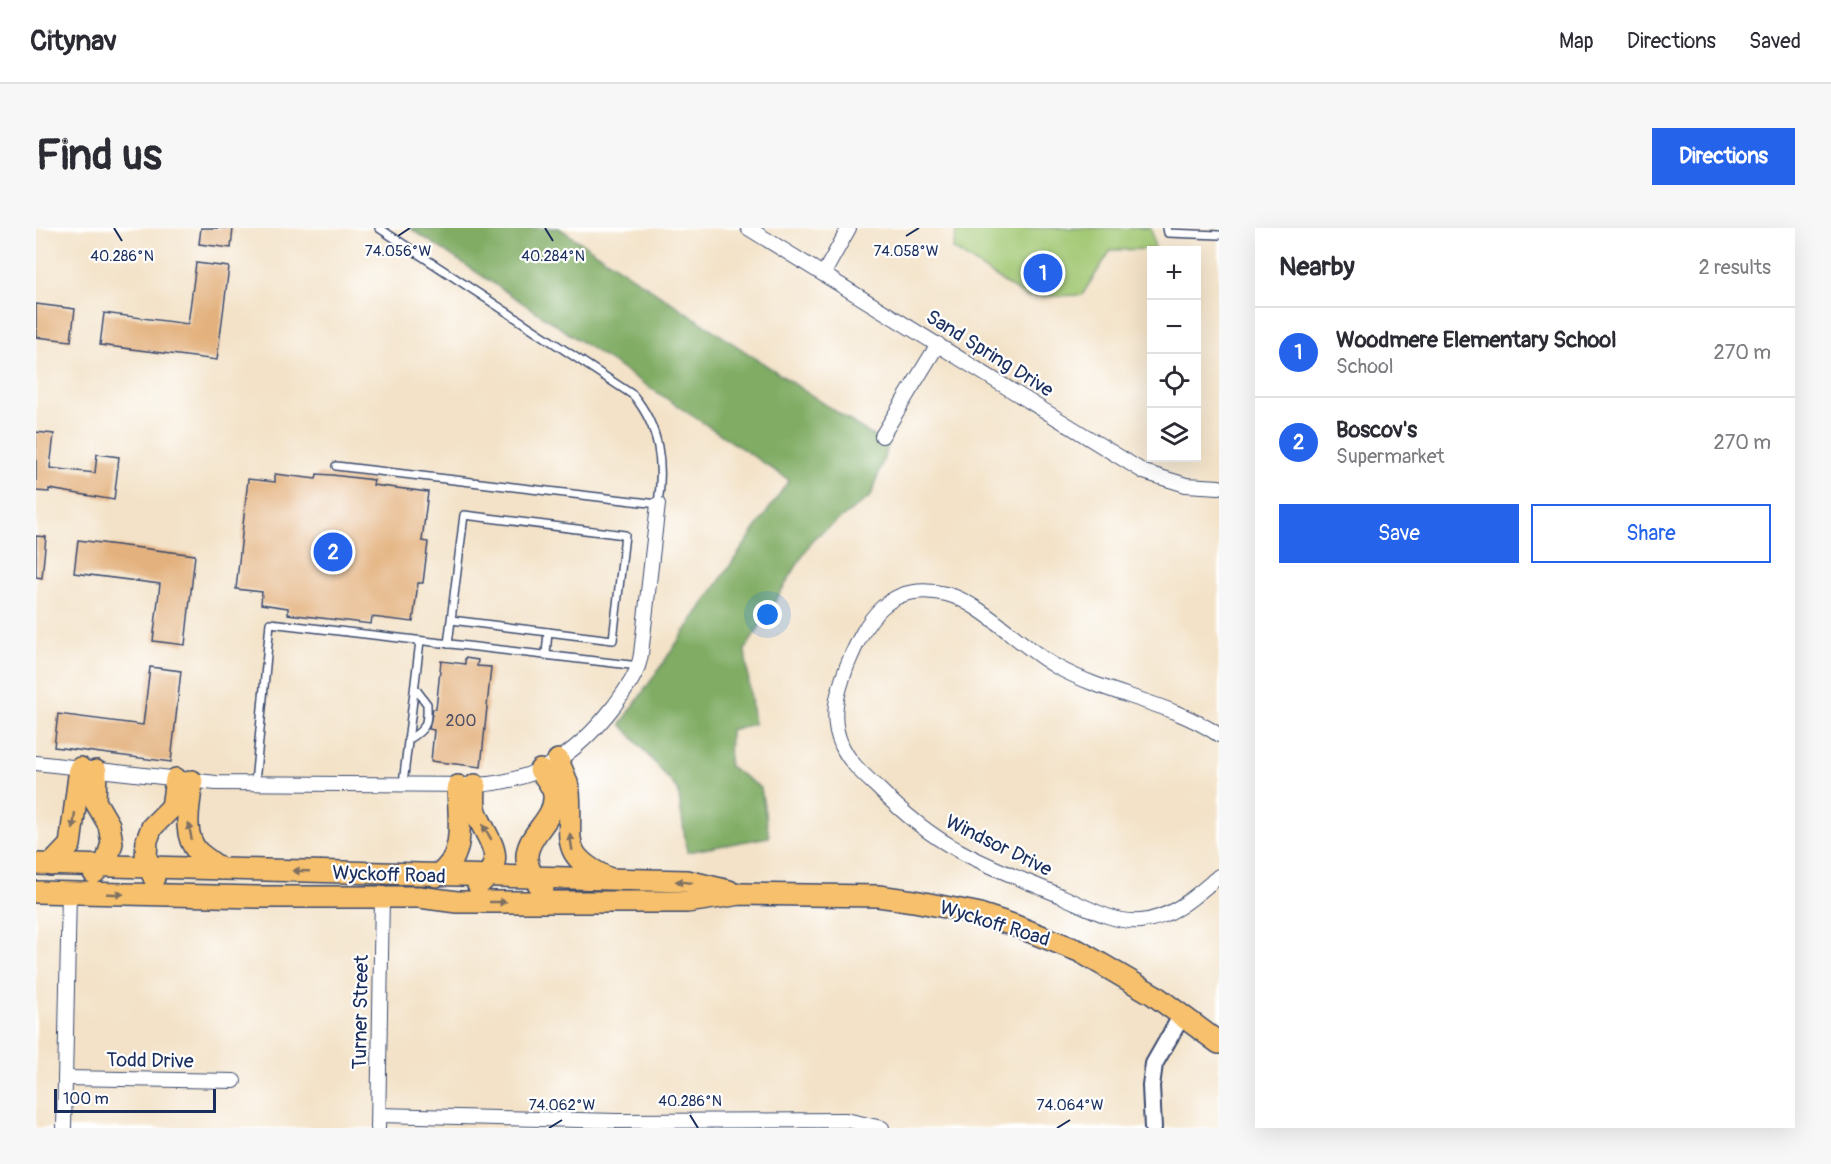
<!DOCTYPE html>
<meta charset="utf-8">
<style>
body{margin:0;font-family:Pangolin,sans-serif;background:#f7f7f7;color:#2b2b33}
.controls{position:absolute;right:18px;top:18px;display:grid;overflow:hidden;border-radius:0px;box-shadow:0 6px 24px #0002}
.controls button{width:54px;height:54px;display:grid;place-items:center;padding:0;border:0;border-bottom:2px solid #e1e1e2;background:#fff;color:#2b2b33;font:30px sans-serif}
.scale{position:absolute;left:18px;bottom:15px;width:162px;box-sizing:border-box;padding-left:6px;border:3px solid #1b2f5e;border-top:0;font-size:16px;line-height:21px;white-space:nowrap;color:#1b2f5e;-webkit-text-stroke:4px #fff;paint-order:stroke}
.you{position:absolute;left:732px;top:387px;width:21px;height:21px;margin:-15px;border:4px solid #fff;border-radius:50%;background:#1a73e8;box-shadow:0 0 0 9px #1a73e833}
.badge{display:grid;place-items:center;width:39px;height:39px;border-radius:50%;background:#2563eb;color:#fff;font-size:20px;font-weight:700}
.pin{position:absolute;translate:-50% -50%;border:3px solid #fff;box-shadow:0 2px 6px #0006}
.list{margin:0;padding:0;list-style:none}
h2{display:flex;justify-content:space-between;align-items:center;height:78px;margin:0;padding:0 24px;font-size:26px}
h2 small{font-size:20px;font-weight:400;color:#7c7c81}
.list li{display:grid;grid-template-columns:39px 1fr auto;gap:18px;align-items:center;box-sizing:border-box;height:90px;padding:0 24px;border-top:2px solid #e1e1e2}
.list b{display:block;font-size:22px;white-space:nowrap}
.list p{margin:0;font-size:20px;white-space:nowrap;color:#7c7c81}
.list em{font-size:20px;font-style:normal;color:#7c7c81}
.actions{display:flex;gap:12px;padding:18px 24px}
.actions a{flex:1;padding:14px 0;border:2px solid #2563eb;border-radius:0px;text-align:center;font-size:21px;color:#2563eb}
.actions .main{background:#2563eb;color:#fff}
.icon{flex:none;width:33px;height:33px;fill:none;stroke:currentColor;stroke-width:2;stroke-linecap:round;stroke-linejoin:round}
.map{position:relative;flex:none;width:1183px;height:900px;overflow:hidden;border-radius:0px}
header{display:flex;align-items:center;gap:36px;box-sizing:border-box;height:84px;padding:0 30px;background:#fff;border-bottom:2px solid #e1e1e2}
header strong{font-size:28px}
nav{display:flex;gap:33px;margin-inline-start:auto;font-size:21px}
.intro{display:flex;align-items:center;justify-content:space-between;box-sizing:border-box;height:144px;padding:0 36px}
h1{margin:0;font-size:42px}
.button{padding:15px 27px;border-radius:0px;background:#2563eb;color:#fff;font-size:21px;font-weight:700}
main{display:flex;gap:36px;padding:0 36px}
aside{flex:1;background:#fff;border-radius:0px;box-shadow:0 6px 24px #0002}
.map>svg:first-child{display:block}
.green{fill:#a1c772;stroke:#5e7b68;stroke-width:1.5}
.forest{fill:#80ac64;stroke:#4e6e61;stroke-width:1.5}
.building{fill:#e3b17d}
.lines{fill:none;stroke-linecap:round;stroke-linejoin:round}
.service-casing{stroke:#3b4a6e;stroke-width:10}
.minor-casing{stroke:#3b4a6e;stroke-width:16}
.tertiary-casing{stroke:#3b4a6e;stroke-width:20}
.primary-casing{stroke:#3b4a6e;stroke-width:24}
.service{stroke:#fff;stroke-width:7}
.minor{stroke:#fff;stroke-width:14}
.tertiary{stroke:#fff;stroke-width:16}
.primary{stroke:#f7c06c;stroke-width:21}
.oneway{fill:#7e7064}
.ticks{fill:none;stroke:#1b2f5e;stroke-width:2}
.labels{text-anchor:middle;stroke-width:4.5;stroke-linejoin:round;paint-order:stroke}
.number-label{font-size:16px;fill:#4d5066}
.street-label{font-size:20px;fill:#1b2f5e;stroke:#fff}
.ticks-label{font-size:15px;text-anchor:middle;fill:#1b2f5e;stroke:#fff;stroke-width:4.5;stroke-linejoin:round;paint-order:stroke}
</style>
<header>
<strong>Citynav</strong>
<nav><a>Map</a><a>Directions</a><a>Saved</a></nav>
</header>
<div class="intro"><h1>Find us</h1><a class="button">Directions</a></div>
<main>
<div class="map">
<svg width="1183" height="900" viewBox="0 0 1183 900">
<rect width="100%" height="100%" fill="#fff"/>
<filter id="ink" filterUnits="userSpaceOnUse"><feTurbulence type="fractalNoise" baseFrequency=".0167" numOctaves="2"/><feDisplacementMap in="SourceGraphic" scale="12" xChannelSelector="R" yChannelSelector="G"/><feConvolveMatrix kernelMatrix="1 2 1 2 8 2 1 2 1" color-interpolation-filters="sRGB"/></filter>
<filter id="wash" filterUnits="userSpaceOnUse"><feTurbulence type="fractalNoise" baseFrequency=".008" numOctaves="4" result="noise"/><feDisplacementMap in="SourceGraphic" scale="24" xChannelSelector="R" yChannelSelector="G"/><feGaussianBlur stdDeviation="1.35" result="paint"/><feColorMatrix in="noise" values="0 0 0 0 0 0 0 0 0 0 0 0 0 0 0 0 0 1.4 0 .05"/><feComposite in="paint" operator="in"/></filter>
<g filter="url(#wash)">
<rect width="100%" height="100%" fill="#f3e2c7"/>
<!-- green -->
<path class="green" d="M921,0H1115L1119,21L1075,22L1046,67L990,69L917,21Z"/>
<!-- forest -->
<path class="forest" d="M374,0H523L852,218L835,268L777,311L709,422L718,496L694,502L693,538L725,560L733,609L651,624L642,562L585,496L753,252Z"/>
<g id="blocks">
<!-- building -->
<g class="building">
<path d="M165,0H197L195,20L163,16Z"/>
<path d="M160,35L193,39L181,132L64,117L68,85L152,96Z"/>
<path d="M0,76L39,81L35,113L0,109Z"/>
<path d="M0,204L18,206L14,240L59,245L61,226L83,229L78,272L13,261V264L0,263Z"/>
<path d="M239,246L280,251L281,246L296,247L338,252L337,257L392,264L386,313L392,314L387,355H382L377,394L336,389L335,396L252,386V380L225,376L226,364L200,361L212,251L239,254Z"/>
<path d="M0,308L10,309L6,350L0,349Z"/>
<path d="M42,312L159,327L149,417L117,413L124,356L38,345Z"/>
<path d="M429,430L442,432L441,438L455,439L445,539L395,533L398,502L393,501L397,481H400L405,433L429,436Z"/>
<path d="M114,439L145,443L135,534L18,519L22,486L107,497Z"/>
</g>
</g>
</g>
<g filter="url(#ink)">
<use href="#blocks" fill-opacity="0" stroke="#3b4a6e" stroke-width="1.5"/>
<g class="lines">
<!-- service casing -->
<g class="service-casing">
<g id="service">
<path d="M1131,0L1132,5L1183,7"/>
<path d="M300,238L622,276C628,236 624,199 597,167L343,0"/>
<path d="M412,416L415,392L428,287L589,307L577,412L415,392"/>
<path d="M510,426L512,404"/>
<path d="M372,512C390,501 392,497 391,476L379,460"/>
<path d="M219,555L234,395L603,438"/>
<path d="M367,556L384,413"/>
</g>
</g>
<!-- minor casing -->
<g class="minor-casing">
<g id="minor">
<path d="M712,0L1108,244L1150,257L1183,259"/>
<path d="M788,45L813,0"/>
<path d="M846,208L902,116"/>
<path d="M1183,507C1134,474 1072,467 1021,439C987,421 945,374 910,366C852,352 830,392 811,438C801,465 793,490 806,518C813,534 828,547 841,559C865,583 891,606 922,622C954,640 991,653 1025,668C1049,678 1076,695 1104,693C1137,690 1159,668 1183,648"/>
<path d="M0,535L180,555L439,557C501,554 541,526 578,478C590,461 602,447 605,426L622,276"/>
<path d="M29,850L198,853"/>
<path d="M343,887L581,893L810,892L846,900"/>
<path d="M28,900L33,665"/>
<path d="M342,900L346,669"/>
</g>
</g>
<!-- tertiary casing -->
<g class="tertiary-casing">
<path id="tertiary" d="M1117,900L1115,858L1118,836L1146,787"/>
</g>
<!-- primary casing -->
<g class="primary-casing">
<g id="primary">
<path d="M522,532C526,543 532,553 533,564C537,611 521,626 572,650"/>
<path d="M504,542C509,549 517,558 518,567C521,601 464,615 507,661"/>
<path d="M156,553C154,575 145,606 162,624C169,630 178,636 185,641"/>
<path d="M439,557C439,567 437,577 441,586C452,614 474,630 442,657"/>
<path d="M0,636L651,653L693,663"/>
<path d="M15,637L34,617L44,540"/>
<path d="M58,645L71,632L76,615L73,597L59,573L60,543"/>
<path d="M400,648C432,631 422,588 422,558"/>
<path d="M118,650L110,629L111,612L116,599L136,579L140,551"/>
<path d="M0,664L221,669H383L421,674H651L705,666L842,668L878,673L940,685L977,697L1043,723L1118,767L1183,815"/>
</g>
</g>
<!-- service -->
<use href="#service" class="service"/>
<!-- minor -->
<use href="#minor" class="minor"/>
<!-- tertiary -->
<use href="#tertiary" class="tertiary"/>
<!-- primary -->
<use href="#primary" class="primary"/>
</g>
<!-- one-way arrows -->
<defs><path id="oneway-solid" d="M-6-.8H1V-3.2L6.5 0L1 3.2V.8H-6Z" transform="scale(1.5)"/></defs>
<g class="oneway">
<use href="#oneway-solid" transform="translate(38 593) rotate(96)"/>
<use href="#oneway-solid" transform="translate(154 603) rotate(-101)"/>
<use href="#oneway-solid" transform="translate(451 604) rotate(-120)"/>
<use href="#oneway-solid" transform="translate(535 614) rotate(-99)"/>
<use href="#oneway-solid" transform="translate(265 643) rotate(-178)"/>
<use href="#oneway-solid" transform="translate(648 654) rotate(-174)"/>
<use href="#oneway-solid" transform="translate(79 666) rotate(2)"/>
<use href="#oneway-solid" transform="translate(462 674)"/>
</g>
</g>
<!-- ticks -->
<path class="ticks" d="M78,0L86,13M509,0L517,13M362,8L374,0M870,8L883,0M654,887L662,900M513,900L526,892M1021,900L1034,892"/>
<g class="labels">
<!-- number labels -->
<g class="number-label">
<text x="425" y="498">200</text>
</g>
<!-- street labels -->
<g class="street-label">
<text transform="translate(954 125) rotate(32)" y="7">Sand Spring Drive</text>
<text transform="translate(963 617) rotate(26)" y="7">Windsor Drive</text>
<text transform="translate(353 646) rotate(2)" y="7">Wyckoff Road</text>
<text transform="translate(959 695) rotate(17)" y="7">Wyckoff Road</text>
<text transform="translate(324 784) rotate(-89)" y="7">Turner Street</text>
<text transform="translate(114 832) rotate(1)" y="7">Todd Drive</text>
</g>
</g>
<g class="ticks-label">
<text x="362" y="28">74.056°W</text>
<text x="870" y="28">74.058°W</text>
<text x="86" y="33">40.286°N</text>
<text x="517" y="33">40.284°N</text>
<text x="654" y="878">40.286°N</text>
<text x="526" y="882">74.062°W</text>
<text x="1034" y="882">74.064°W</text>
</g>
</svg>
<div class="controls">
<button>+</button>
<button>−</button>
<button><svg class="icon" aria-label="locate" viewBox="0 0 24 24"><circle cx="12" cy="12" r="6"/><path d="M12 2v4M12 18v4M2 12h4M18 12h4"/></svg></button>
<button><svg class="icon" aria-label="layers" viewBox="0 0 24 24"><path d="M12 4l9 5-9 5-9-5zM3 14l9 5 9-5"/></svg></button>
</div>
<div class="scale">100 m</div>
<div class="you"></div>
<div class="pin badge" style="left:1007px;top:45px">1</div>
<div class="pin badge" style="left:297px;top:324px">2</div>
</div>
<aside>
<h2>Nearby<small>2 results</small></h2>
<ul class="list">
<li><span class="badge">1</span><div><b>Woodmere Elementary School</b><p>School</p></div><em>270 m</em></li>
<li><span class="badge">2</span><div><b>Boscov's</b><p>Supermarket</p></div><em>270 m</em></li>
</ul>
<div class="actions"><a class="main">Save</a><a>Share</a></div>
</aside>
</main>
